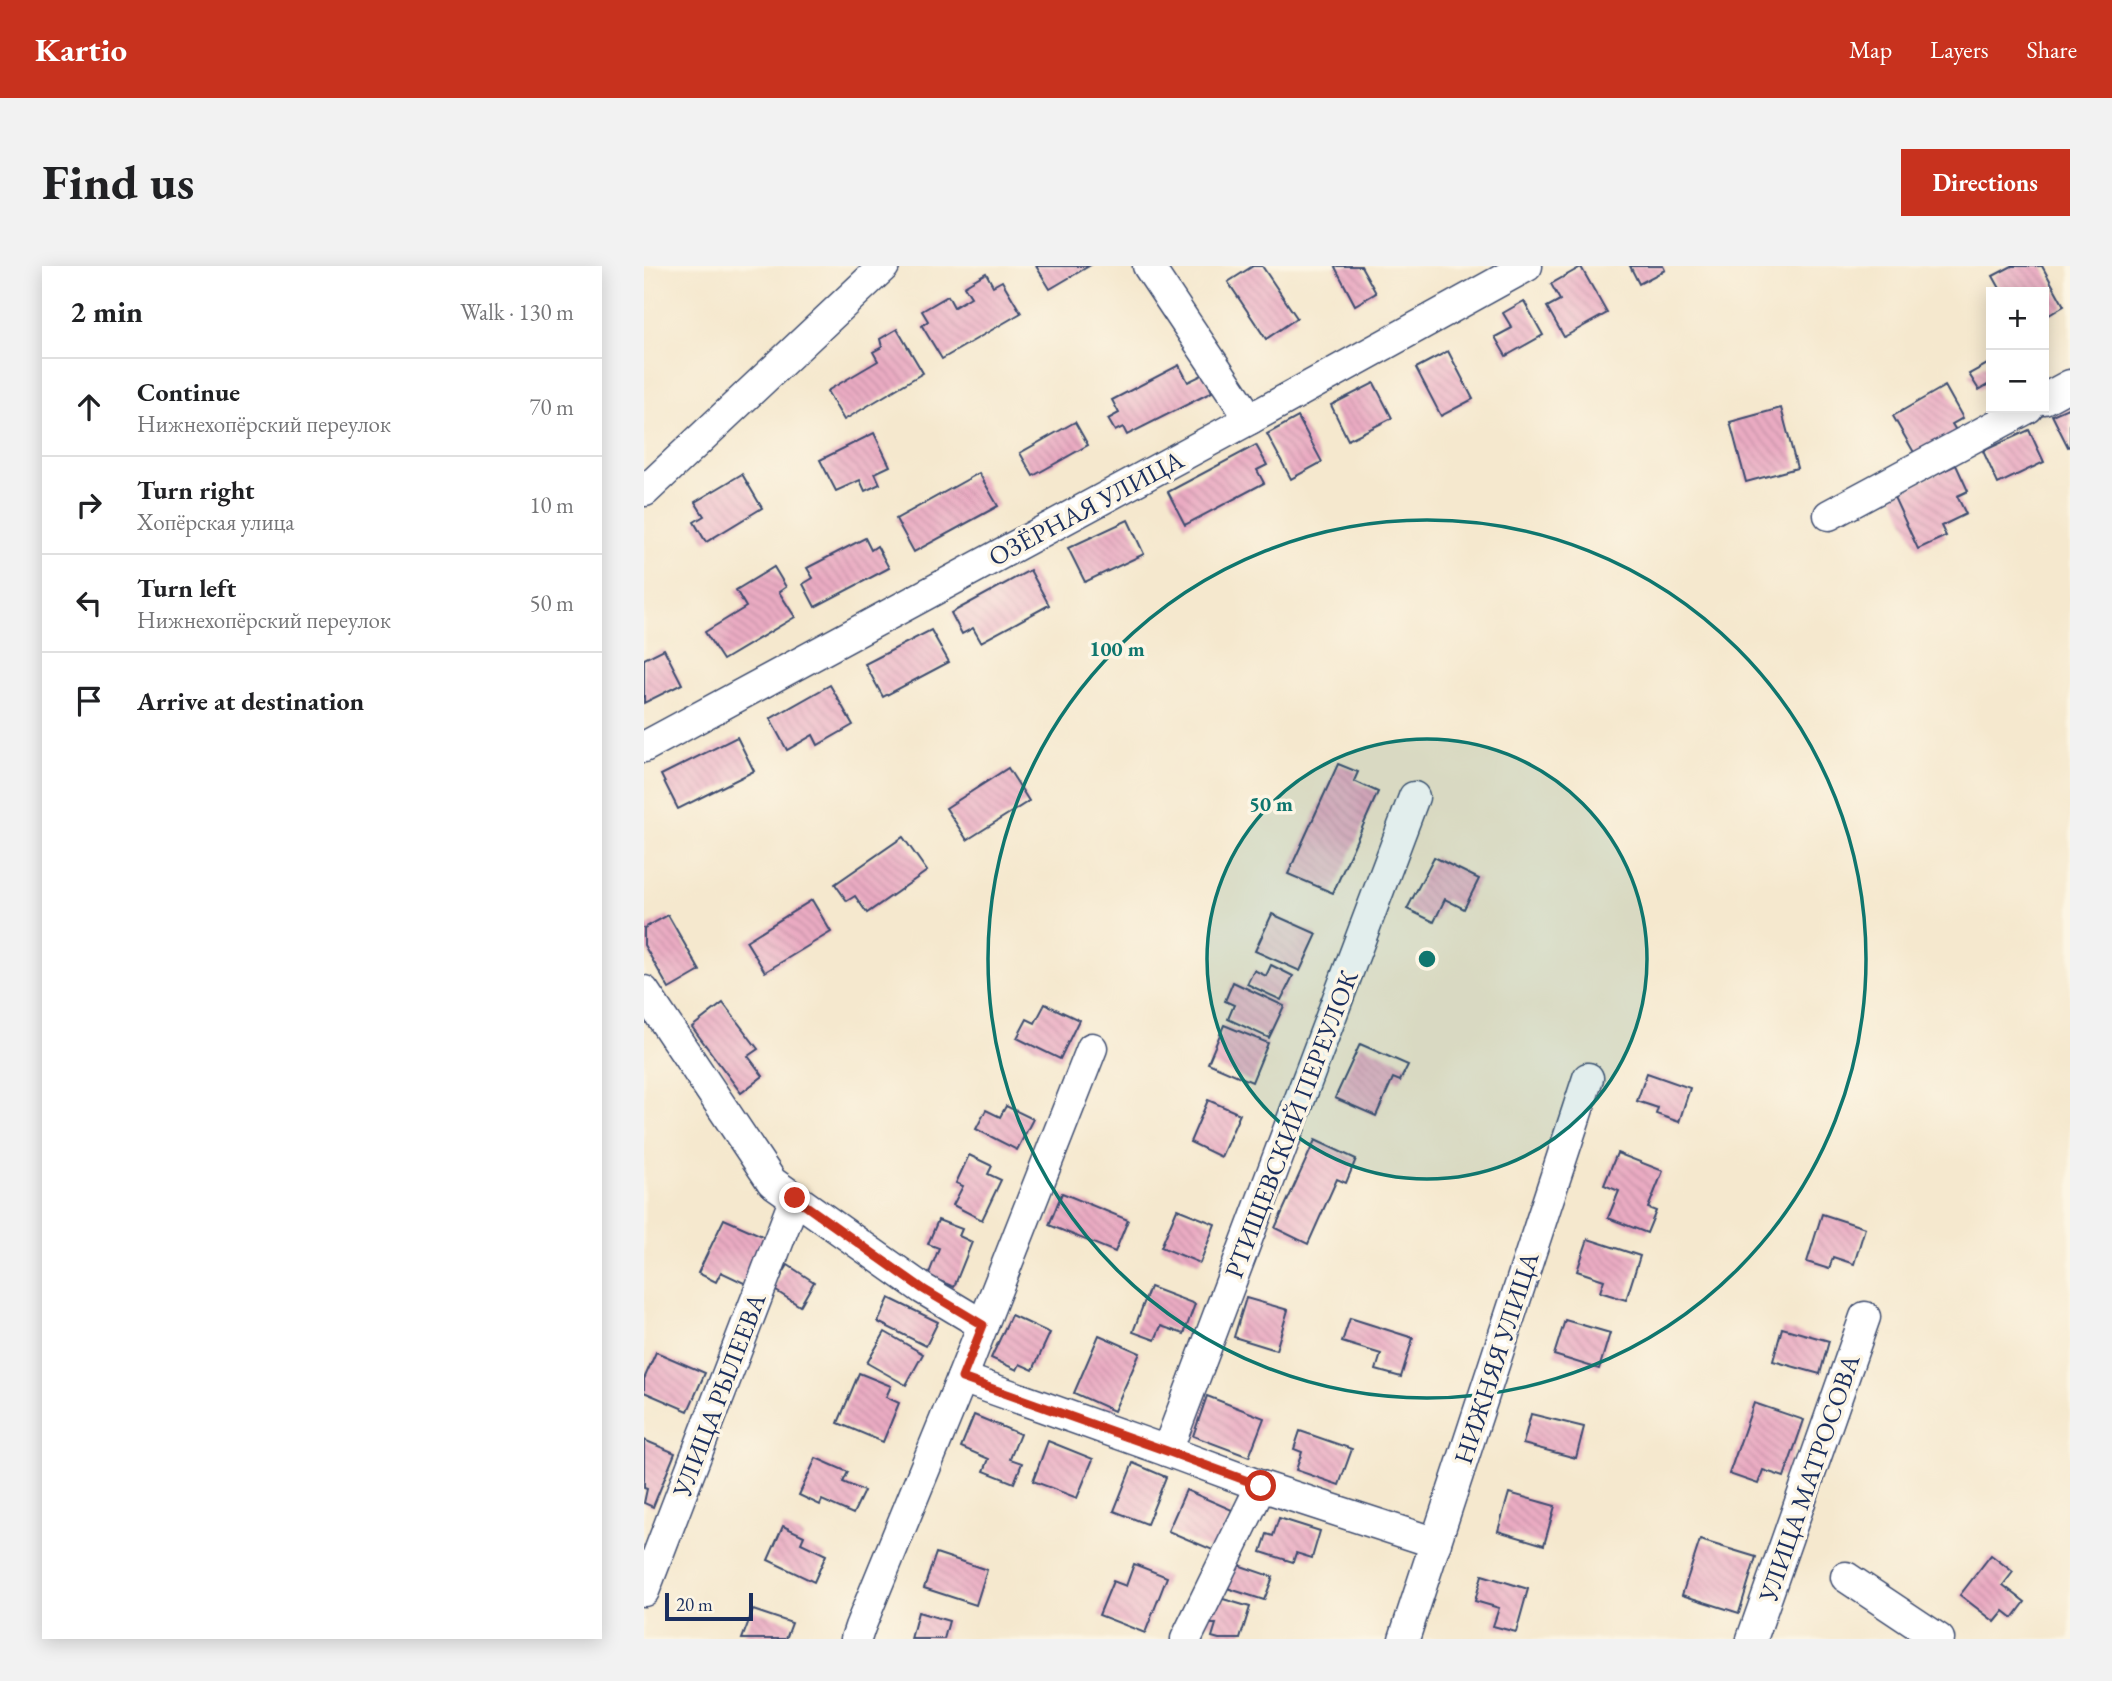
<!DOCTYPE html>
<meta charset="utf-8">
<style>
body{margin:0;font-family:"EB Garamond",serif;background:#f2f2f2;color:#202124}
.controls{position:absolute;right:21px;top:21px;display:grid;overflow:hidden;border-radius:0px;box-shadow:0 4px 18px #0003}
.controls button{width:63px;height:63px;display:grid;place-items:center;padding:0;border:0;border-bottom:2px solid #e0e0e0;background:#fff;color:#202124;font:35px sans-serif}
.scale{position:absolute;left:21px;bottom:18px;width:88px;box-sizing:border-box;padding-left:7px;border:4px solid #1b2f5e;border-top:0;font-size:19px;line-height:24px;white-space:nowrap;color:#1b2f5e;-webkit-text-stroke:5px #fcf5e5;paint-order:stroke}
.stop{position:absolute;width:21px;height:21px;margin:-16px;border:5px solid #c8321e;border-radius:50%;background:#fff}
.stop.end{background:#c8321e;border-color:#fff;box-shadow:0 2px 7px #0008}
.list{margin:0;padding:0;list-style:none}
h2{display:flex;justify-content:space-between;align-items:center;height:91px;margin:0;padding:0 28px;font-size:30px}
h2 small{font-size:23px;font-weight:400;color:#757577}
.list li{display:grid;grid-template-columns:46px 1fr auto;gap:21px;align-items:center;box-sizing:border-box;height:98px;padding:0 28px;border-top:2px solid #e0e0e0}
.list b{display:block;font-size:26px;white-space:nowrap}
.list p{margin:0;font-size:23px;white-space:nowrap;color:#757577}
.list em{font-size:23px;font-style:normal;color:#757577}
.icon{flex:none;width:38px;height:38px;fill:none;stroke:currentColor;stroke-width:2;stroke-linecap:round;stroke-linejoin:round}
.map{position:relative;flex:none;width:1426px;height:1373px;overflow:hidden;border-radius:0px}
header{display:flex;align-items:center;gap:42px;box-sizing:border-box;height:98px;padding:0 35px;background:#c8321e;color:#fff}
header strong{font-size:33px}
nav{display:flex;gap:38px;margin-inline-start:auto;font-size:24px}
.intro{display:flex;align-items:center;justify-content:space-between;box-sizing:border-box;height:168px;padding:0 42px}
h1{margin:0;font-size:49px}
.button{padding:18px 32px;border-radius:0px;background:#c8321e;color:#fff;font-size:24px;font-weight:700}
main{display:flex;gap:42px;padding:0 42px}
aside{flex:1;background:#fff;border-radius:0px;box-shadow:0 4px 18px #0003}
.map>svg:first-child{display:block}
.building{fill:url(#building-back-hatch)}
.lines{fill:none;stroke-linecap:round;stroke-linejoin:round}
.street-casing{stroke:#3c4b6f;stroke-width:33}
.street{stroke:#fff;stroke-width:30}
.route{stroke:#c8321e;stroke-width:9}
.ring{fill:none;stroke:#0f766e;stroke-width:3.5}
.labels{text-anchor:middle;stroke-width:7;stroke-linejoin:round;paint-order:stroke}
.street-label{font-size:26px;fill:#1b2f5e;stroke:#fcf5e5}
.centre{fill:#0f766e;stroke:#fcf5e5;stroke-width:3.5}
.ring-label{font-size:21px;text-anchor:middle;font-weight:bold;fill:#0f766e;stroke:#fcf5e5;stroke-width:7;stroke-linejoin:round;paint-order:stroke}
</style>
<header>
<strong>Kartio</strong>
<nav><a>Map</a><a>Layers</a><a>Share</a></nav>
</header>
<div class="intro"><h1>Find us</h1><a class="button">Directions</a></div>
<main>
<aside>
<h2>2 min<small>Walk · 130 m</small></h2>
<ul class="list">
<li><svg class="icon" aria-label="ahead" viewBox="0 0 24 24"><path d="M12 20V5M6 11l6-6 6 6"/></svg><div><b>Continue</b><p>Нижнехопёрский переулок</p></div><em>70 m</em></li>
<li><svg class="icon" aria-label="right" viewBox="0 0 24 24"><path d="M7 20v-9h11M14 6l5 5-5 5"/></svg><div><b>Turn right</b><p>Хопёрская улица</p></div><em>10 m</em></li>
<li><svg class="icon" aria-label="left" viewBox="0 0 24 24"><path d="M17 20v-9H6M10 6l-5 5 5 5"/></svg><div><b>Turn left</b><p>Нижнехопёрский переулок</p></div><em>50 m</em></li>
<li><svg class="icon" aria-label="arrive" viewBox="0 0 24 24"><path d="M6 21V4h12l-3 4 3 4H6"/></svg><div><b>Arrive at destination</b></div></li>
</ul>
</aside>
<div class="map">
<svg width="1426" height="1373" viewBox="0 0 1426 1373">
<defs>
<pattern id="building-back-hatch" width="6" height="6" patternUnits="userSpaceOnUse" patternTransform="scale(1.75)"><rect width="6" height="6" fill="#eaabc2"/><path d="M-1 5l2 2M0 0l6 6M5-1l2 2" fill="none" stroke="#c893a9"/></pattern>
</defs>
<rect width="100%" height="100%" fill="#fcf5e5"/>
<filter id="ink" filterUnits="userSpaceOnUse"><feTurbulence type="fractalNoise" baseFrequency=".0143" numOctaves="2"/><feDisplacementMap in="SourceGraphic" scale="14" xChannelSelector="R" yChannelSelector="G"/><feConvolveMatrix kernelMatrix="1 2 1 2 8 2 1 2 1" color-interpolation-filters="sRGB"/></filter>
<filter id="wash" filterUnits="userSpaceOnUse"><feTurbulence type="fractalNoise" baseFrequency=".00686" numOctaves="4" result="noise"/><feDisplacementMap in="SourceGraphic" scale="28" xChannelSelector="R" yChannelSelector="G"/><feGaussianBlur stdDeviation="1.57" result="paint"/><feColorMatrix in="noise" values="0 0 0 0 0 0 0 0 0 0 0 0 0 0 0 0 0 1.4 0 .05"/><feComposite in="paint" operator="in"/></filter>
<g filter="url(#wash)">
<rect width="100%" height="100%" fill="#f5e8ce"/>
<g id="blocks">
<!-- building -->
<g class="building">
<path d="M392,0H445L406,23Z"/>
<path d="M609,0H618L653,52L622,73L584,16Z"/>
<path d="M693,0H717L732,27L711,39L691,1Z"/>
<path d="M986,0H1019L1021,4L995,18Z"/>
<path d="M1368,0H1398L1420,40L1400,52V26H1358L1349,10Z"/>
<path d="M937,1L963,47L920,71L903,41L916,34L907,18Z"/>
<path d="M342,7L349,20L358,15L377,47L298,93L278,60L284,55L278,45L304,30L310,41L327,31L320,20Z"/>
<path d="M880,35L899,69L862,90L851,71L868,62L859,47Z"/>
<path d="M253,63L279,107L200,154L183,125L234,95L229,86L238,81L236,73Z"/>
<path d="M804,85L829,133L797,150L772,102Z"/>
<path d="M1347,96V123L1345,118L1335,124L1325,108Z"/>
<path d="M535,99L544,116L560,108L568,126L483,169L479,161L471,165L464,153L475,147L468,134Z"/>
<path d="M730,117L748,152L704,174L687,139Z"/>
<path d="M1301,120L1319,152L1308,158L1313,166L1272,190L1249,150Z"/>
<path d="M1426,141V180L1424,181L1408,149Z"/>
<path d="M1137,142L1153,202L1102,216L1086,156Z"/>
<path d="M654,151L678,196L647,213L623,168Z"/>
<path d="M431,156L444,179L389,210L376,187Z"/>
<path d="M1385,164L1400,196L1354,218L1339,185Z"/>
<path d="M230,167L246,200L231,207L236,218L221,225L216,214L192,225L176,194Z"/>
<path d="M612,179L623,199L613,204L620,217L541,259L524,226Z"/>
<path d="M1312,199L1324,225L1313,230L1322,248L1297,260L1302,270L1274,283L1249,229Z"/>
<path d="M335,207L354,240L270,286L252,253Z"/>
<path d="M98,208L118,242L62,276L50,256L60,250L51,236Z"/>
<path d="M484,254L500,288L441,316L424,282Z"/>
<path d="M221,272L227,284L233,280L245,302L171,341L159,318L169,312L163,302Z"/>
<path d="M130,301L142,321L135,326L151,351L79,394L61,366L102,341L92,324Z"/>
<path d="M386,304L405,339L337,376L329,362L318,368L307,347Z"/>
<path d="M287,364L305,396L239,431L221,398Z"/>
<path d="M20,383L38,418L0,437V393Z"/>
<path d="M186,419L209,459L174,479L169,469L143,484L126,453Z"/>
<path d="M93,471L110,505L34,543L17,509Z"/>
<path d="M694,498L714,506L710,515L734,526L689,627L644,608Z"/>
<path d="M364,502L385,535L323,574L302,542Z"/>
<path d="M259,571L283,605L223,647L211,630L203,635L191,618Z"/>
<path d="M790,591L835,613L820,643L801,633L790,656L763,643Z"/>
<path d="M168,634L187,666L121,706L102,675Z"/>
<path d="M628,648L673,668L656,705L611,685Z"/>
<path d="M24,649L56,705L25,723L0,679V662Z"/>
<path d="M627,699L649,710L637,734L603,718L610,704L622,710Z"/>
<path d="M589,716L640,740L625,772L584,753L590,739L581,735Z"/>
<path d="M79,737L114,783L104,790L119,810L97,827L48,761Z"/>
<path d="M401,738L435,754L416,793L373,772L383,753L391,757Z"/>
<path d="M580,759L624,777L608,816L564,797Z"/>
<path d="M716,778L764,799L756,815L749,812L732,850L691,832Z"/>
<path d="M1003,807L1046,822L1035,856L1012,848L1014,842L993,835Z"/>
<path d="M564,834L596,848L577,891L546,876Z"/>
<path d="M362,840L389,853L373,884L332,863L342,844L356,851Z"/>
<path d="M671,874L712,893L702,917L693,913L664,978L631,962Z"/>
<path d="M973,887L1019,905L1004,942L1012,945L1003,967L964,952L975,925L960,919Z"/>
<path d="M325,889L348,900L344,908L357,914L338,954L309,939L319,920L312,917Z"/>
<path d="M418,927L484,954L471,986L405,959Z"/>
<path d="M533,943L571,958L556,997L517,981Z"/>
<path d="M1178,948L1221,962L1210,998L1189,991L1185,1003L1163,996Z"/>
<path d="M80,953L123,972L102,1018L77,1006L72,1016L54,1007Z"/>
<path d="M294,954L318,963L315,970L328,976L310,1021L284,1010L295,982L284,978Z"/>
<path d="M944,973L996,990L982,1034L956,1026L960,1014L933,1005Z"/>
<path d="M144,999L170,1016L156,1040L129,1023Z"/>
<path d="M506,1021L551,1038L540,1068L517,1060L511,1074L489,1066Z"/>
<path d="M245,1032L294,1056L282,1080L234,1056Z"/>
<path d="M602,1032L644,1044L632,1084L590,1071Z"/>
<path d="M367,1049L406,1067L389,1104L376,1098L373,1104L347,1092Z"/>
<path d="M706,1052L769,1072L757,1111L732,1104L737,1088L698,1076Z"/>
<path d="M921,1054L966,1067L955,1103L910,1089Z"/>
<path d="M1138,1062L1185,1075L1176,1108L1129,1095Z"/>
<path d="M241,1066L279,1088L262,1119L223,1097Z"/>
<path d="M455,1069L496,1087L470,1145L430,1127Z"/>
<path d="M12,1086L61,1107L44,1145L0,1126V1113Z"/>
<path d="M215,1107L247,1120L242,1131L255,1137L239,1176L194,1157Z"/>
<path d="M563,1130L620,1152L605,1191L549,1170Z"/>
<path d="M1110,1137L1160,1154L1140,1211L1119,1204L1114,1218L1085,1208Z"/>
<path d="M887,1148L940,1161L932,1192L879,1178Z"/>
<path d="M330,1149L376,1168L366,1193L378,1197L370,1217L340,1205L345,1193L317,1181Z"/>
<path d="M656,1165L708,1183L695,1219L652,1204L658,1186L650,1183Z"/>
<path d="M0,1174L31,1187L9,1241L0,1237L3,1223L0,1222Z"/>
<path d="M404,1175L449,1193L433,1232L389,1215Z"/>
<path d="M172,1192L204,1206L199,1216L220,1225L209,1248L178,1234L176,1239L155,1229Z"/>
<path d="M489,1197L522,1211L503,1258L470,1245Z"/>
<path d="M542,1224L588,1244L571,1285L524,1265Z"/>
<path d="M865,1227L911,1240L900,1279L854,1265Z"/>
<path d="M635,1252L676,1265L668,1292L652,1287L649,1296L617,1286L623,1268L629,1270Z"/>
<path d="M139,1260L160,1270L157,1277L182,1289L170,1316L124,1294Z"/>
<path d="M1056,1274L1112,1291L1095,1347L1038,1329Z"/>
<path d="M292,1287L343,1304L332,1339L280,1322Z"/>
<path d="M1347,1289L1369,1306L1359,1319L1381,1336L1369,1352L1360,1345L1351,1356L1316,1329Z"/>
<path d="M490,1298L523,1311L501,1367L455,1349L469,1315L482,1320Z"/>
<path d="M591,1298L629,1311L620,1334L583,1322Z"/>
<path d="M838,1309L884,1323L872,1366L849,1360L855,1342L831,1335Z"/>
<path d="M569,1330L606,1341L596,1373H575L568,1371L572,1358H560Z"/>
<path d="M109,1344L148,1357L142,1373H98Z"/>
<path d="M274,1346L305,1355L300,1373H267Z"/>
</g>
</g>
</g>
<g filter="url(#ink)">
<use href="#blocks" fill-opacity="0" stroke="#3c4b6f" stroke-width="2"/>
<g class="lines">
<!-- street casing -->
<g class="street-casing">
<g id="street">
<path d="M504,0L606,153"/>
<path d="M1400,133L1426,119"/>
<path d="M1,225L240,0"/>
<path d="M1185,249L1384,142"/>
<path d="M0,481L606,153L883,0"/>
<path d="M0,725L128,916L279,1023L339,1059"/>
<path d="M318,1112L523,1185L617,1220L792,1277"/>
<path d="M523,1185L770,531"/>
<path d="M1202,1311L1295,1373"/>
<path d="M0,1325L151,932"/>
<path d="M212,1373L216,1361L318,1112L448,782"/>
<path d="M542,1373L617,1220"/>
<path d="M760,1373L944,812"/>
<path d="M1108,1373L1221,1051"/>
</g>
</g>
<!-- street -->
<use href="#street" class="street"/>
</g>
</g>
<g class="lines" filter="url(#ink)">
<!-- route -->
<path class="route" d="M151,932L279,1023L339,1059L318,1112L523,1185L617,1220"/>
</g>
<!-- distance rings -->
<circle cx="783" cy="693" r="220" fill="#0f766e" fill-opacity=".12"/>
<g class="ring">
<circle cx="783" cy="693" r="220"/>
<circle cx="783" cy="693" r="439"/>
</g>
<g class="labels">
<!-- street labels -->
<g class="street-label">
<text transform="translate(442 242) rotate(-28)" y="9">ОЗЁРНАЯ УЛИЦА</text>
<text transform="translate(647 858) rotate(-69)" y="9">РТИЩЕВСКИЙ ПЕРЕУЛОК</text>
<text transform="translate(852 1092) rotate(-72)" y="9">НИЖНЯЯ УЛИЦА</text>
<text transform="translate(75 1129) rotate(-69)" y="9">УЛИЦА РЫЛЕЕВА</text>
<text transform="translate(1165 1212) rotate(-71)" y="9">УЛИЦА МАТРОСОВА</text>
</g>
</g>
<circle cx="783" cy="693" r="10" class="centre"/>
<g class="ring-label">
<text x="473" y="390">100 m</text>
<text x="627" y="545">50 m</text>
</g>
</svg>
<div class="controls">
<button>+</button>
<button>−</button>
</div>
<div class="scale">20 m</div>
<div class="stop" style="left:617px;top:1220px"></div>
<div class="stop end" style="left:151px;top:932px"></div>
</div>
</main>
